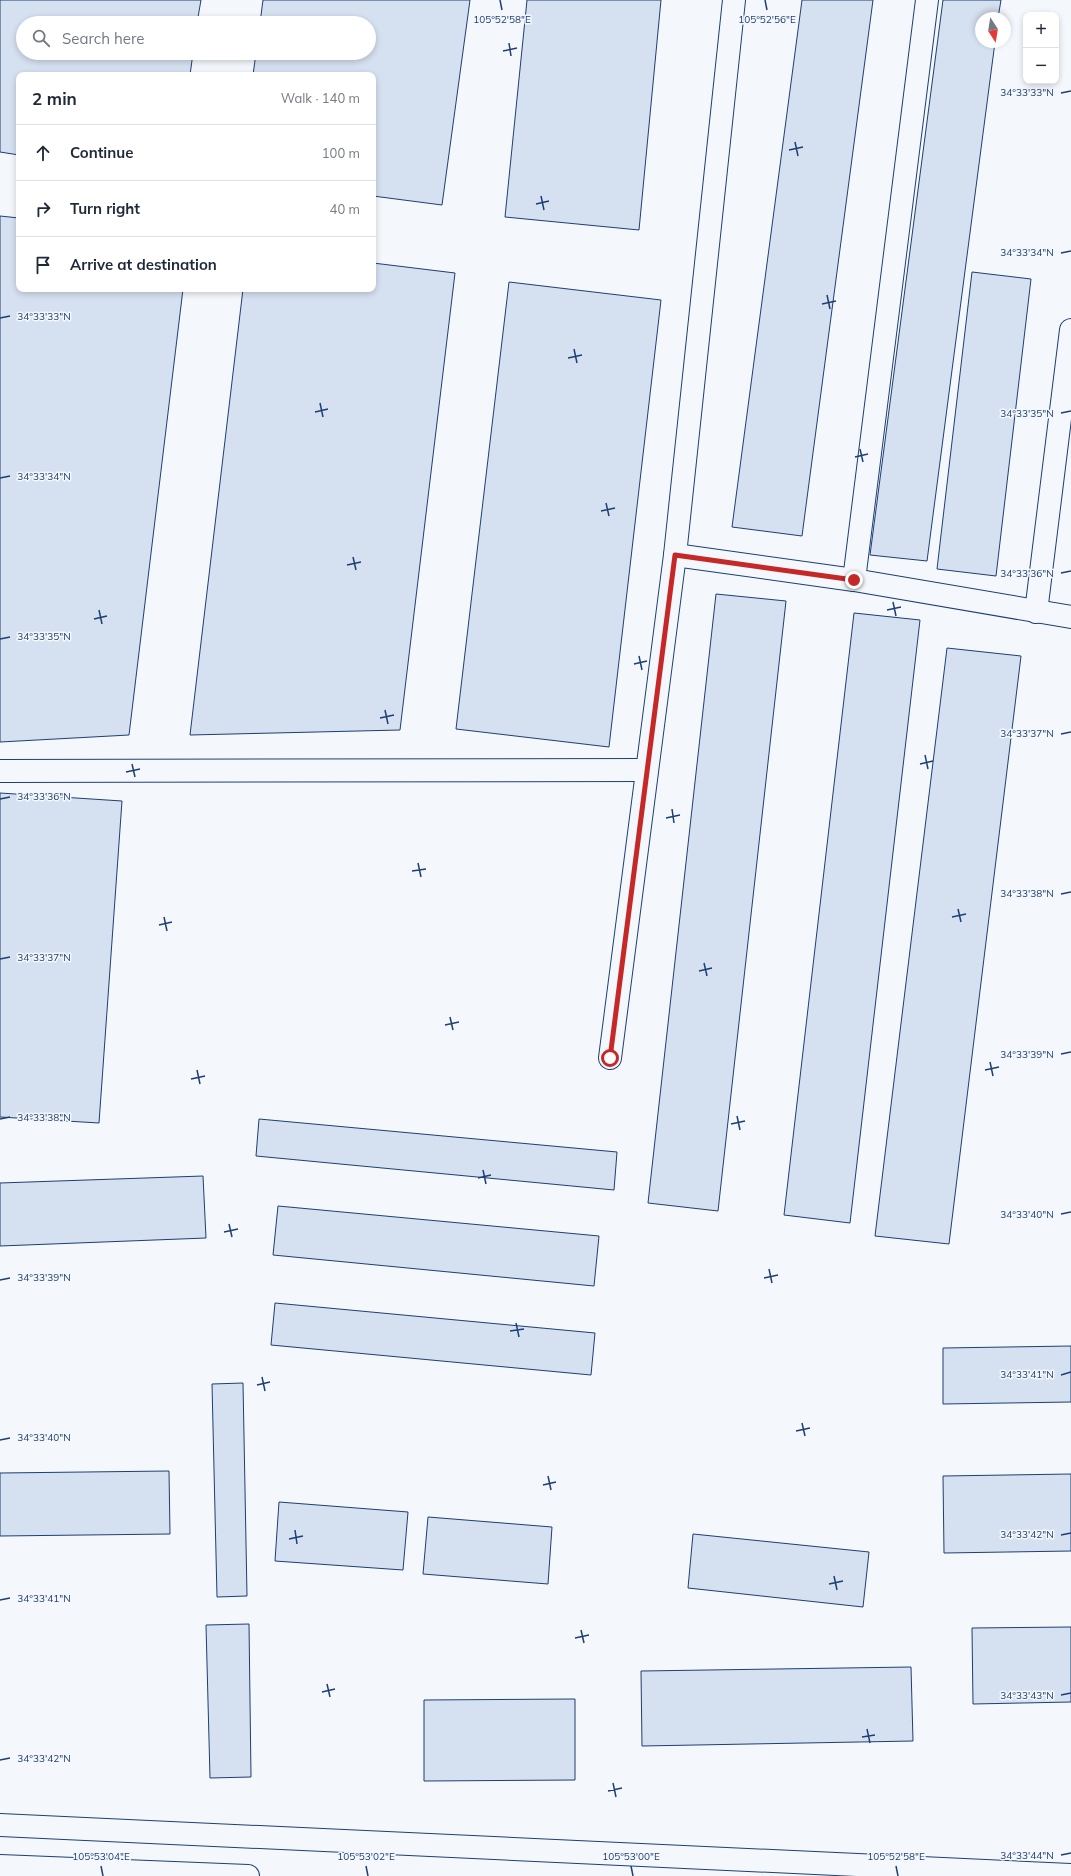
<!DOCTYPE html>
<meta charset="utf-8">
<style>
body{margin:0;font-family:Mulish,sans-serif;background:#f2f2f3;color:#1f2937}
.controls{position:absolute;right:12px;top:12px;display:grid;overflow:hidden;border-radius:8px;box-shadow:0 2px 6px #0003}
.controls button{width:36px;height:36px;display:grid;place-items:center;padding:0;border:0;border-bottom:1px solid #e0e1e3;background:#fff;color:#1f2937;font:20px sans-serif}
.compass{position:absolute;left:975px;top:12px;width:36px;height:36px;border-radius:50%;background:#fff;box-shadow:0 2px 6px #0003;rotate:168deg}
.stop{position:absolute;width:12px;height:12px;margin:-9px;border:3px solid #c62828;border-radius:50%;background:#fff}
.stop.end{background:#c62828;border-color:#fff;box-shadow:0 1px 4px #0008}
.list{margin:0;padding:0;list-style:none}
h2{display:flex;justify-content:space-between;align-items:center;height:52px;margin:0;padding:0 16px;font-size:17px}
h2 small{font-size:13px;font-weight:400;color:#747a83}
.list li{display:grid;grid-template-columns:26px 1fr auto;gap:12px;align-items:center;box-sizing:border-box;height:56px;padding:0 16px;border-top:1px solid #e0e1e3}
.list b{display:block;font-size:15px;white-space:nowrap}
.list em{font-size:13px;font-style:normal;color:#747a83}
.icon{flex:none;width:22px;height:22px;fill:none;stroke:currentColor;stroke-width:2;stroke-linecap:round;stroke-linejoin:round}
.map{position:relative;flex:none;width:1071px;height:1876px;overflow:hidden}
.search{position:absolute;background:#fff;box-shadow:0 2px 6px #0003;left:16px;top:16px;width:360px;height:44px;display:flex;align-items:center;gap:10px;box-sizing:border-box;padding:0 14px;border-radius:22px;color:#747a83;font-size:15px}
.panel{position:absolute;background:#fff;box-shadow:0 2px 6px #0003;left:16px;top:72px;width:360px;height:220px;border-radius:8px}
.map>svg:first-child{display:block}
.building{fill:#d5e0f0;stroke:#1d3f73}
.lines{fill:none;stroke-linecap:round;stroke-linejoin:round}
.minor-casing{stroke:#1d3f73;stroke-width:24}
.major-casing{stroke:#1d3f73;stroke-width:24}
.highway-casing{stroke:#1d3f73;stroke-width:24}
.minor{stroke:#f4f7fb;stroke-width:22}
.major{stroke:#f4f7fb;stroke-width:22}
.highway{stroke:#f4f7fb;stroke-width:22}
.route{stroke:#c62828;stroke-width:5}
.ticks{fill:none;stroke:#1d3f73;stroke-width:1.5}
.ticks-label{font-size:10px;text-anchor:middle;fill:#1d3f73;stroke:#f4f7fb;stroke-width:3;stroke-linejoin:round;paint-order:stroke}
</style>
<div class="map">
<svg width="1071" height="1876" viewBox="0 0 1071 1876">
<rect width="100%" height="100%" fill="#f4f7fb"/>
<!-- building -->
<g class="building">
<path d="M0,0H201L197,23H23V53H193L190,75H19V155L0,152Z"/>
<path d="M263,0H470L442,205L373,196V75H253L256,53H369V23H260Z"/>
<path d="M527,0H661L639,230L505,217Z"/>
<path d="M802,0H873L802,536L732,527Z"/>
<path d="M943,0H1001L998,18H981V42H995L927,561L870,555Z"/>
<path d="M0,216L19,218V289H183L129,735L0,742Z"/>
<path d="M373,263L455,273L400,730L190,735L243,289H373Z"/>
<path d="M972,272L1031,279L996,576L937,569Z"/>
<path d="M509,282L661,300L609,747L456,729Z"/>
<path d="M716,594L786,601L718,1211L648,1203Z"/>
<path d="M854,613L920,620L850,1223L784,1215Z"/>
<path d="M947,648L1021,656L949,1244L875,1236Z"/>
<path d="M0,793L122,801L99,1123L0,1117Z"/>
<path d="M259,1119L617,1152L614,1190L256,1156Z"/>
<path d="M203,1176L206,1238L0,1246V1183Z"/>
<path d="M278,1206L599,1236L594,1286L273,1255Z"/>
<path d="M275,1303L595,1333L591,1375L271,1345Z"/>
<path d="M1071,1346V1402L943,1404V1348Z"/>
<path d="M243,1383L247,1596L217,1597L212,1384Z"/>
<path d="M169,1471L170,1534L0,1536V1473Z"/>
<path d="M1071,1474V1551L944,1553L943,1476Z"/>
<path d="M279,1502L408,1512L403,1570L275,1561Z"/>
<path d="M428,1517L552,1527L548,1584L423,1574Z"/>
<path d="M693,1534L869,1552L863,1607L688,1588Z"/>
<path d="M249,1624L251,1777L210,1778L206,1625Z"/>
<path d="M1071,1627V1702L973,1704L972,1628Z"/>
<path d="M911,1667L913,1741L642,1746L641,1671Z"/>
<path d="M575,1699V1780L424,1781V1700Z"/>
</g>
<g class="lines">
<!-- minor casing -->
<g class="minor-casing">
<g id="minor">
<path d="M675,555L854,580L1071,617"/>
<path d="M854,580L927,0"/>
<path d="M1036,612L1071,330"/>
<path d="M0,771L647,770"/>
<path d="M610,1058L675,555L734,0"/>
</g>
</g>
<!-- major casing -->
<g class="major-casing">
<path id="major" d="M0,1825L1071,1875"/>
</g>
<!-- highway casing -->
<g class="highway-casing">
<path id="highway" d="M0,1866L248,1876"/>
</g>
<!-- minor -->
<use href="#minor" class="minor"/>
<!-- major -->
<use href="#major" class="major"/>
<!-- highway -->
<use href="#highway" class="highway"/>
</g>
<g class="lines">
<!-- route -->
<path class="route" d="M610,1058L675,555L854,580"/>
</g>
<!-- ticks -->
<path class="ticks" d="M500,0L502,10M765,0L767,10M509,43L511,56M503,51L517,48M1061,93L1071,91M795,142L798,156M789,150L803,147M541,196L544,210M536,204L549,201M1061,253L1071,251M827,295L830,309M822,304L836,301M0,318L10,316M574,349L577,363M568,358L582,355M320,403L323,417M315,412L328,409M1061,413L1071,411M860,449L863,462M855,457L868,454M0,478L10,476M606,503L609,516M601,511L615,508M353,557L356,570M347,565L361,562M1061,573L1071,571M893,602L896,616M99,610L102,624M887,610L901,607M94,619L107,616M0,639L10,637M639,656L642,670M634,664L647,661M385,710L388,724M380,718L394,715M1061,734L1071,732M925,755L928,769M132,764L135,777M920,764L933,761M126,772L140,769M0,799L10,797M672,809L674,823M666,818L680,815M418,863L421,877M412,871L426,869M1061,894L1071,892M958,909L961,922M164,917L167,931M952,917L966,914M159,925L172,922M0,959L10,957M704,963L707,976M699,971L712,968M450,1017L453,1030M445,1025L459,1022M1061,1054L1071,1052M990,1062L993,1076M197,1070L200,1084M985,1070L999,1067M191,1079L205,1076M737,1116L740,1130M0,1119L10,1117M731,1124L745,1121M483,1170L486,1184M478,1178L491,1175M1061,1214L1071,1212M229,1224L232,1237M224,1232L238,1229M769,1269L772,1283M764,1278L778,1275M0,1280L10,1278M516,1323L519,1337M510,1331L524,1329M1061,1375L1071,1372M262,1377L265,1391M257,1385L270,1382M802,1423L805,1436M796,1431L810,1428M0,1440L10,1438M548,1476L551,1490M543,1485L556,1482M295,1530L297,1544M1061,1535L1071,1533M289,1539L303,1536M834,1576L837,1590M829,1584L843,1581M0,1600L10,1598M581,1630L584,1643M575,1638L589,1635M327,1684L330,1697M322,1692L335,1689M1061,1695L1071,1693M867,1729L870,1743M862,1737L875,1735M0,1760L10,1758M613,1783L616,1797M608,1791L622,1788M1061,1855L1071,1853M101,1866L103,1876M366,1866L368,1876M631,1866L633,1876M896,1866L898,1876"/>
<g class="ticks-label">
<text x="502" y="23">105°52'58"E</text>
<text x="767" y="23">105°52'56"E</text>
<text x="1027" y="96">34°33'33"N</text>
<text x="1027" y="256">34°33'34"N</text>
<text x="44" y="320">34°33'33"N</text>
<text x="1027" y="417">34°33'35"N</text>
<text x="44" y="480">34°33'34"N</text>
<text x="1027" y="577">34°33'36"N</text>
<text x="44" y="640">34°33'35"N</text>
<text x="1027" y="737">34°33'37"N</text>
<text x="44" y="800">34°33'36"N</text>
<text x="1027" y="897">34°33'38"N</text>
<text x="44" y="961">34°33'37"N</text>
<text x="1027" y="1058">34°33'39"N</text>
<text x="44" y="1121">34°33'38"N</text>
<text x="1027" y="1218">34°33'40"N</text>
<text x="44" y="1281">34°33'39"N</text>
<text x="1027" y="1378">34°33'41"N</text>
<text x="44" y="1441">34°33'40"N</text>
<text x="1027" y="1538">34°33'42"N</text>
<text x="44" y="1602">34°33'41"N</text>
<text x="1027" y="1699">34°33'43"N</text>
<text x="44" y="1762">34°33'42"N</text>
<text x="1027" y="1859">34°33'44"N</text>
<text x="101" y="1860">105°53'04"E</text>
<text x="366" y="1860">105°53'02"E</text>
<text x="631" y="1860">105°53'00"E</text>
<text x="896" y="1860">105°52'58"E</text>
</g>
</svg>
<div class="controls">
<button>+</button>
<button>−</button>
</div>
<svg class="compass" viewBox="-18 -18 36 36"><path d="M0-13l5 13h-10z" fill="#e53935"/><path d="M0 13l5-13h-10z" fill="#747a83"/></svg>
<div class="stop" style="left:610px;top:1058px"></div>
<div class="stop end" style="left:854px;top:580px"></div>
<div class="search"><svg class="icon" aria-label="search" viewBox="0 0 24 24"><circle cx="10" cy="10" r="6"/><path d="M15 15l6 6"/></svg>Search here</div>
<section class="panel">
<h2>2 min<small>Walk · 140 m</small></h2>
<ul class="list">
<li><svg class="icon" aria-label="ahead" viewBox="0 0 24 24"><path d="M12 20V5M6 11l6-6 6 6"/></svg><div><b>Continue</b></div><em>100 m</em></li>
<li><svg class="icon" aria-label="right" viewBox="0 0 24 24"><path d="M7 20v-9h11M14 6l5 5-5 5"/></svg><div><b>Turn right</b></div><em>40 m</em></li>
<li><svg class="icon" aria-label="arrive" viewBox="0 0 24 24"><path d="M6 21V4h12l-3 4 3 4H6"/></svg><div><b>Arrive at destination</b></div></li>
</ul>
</section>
</div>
